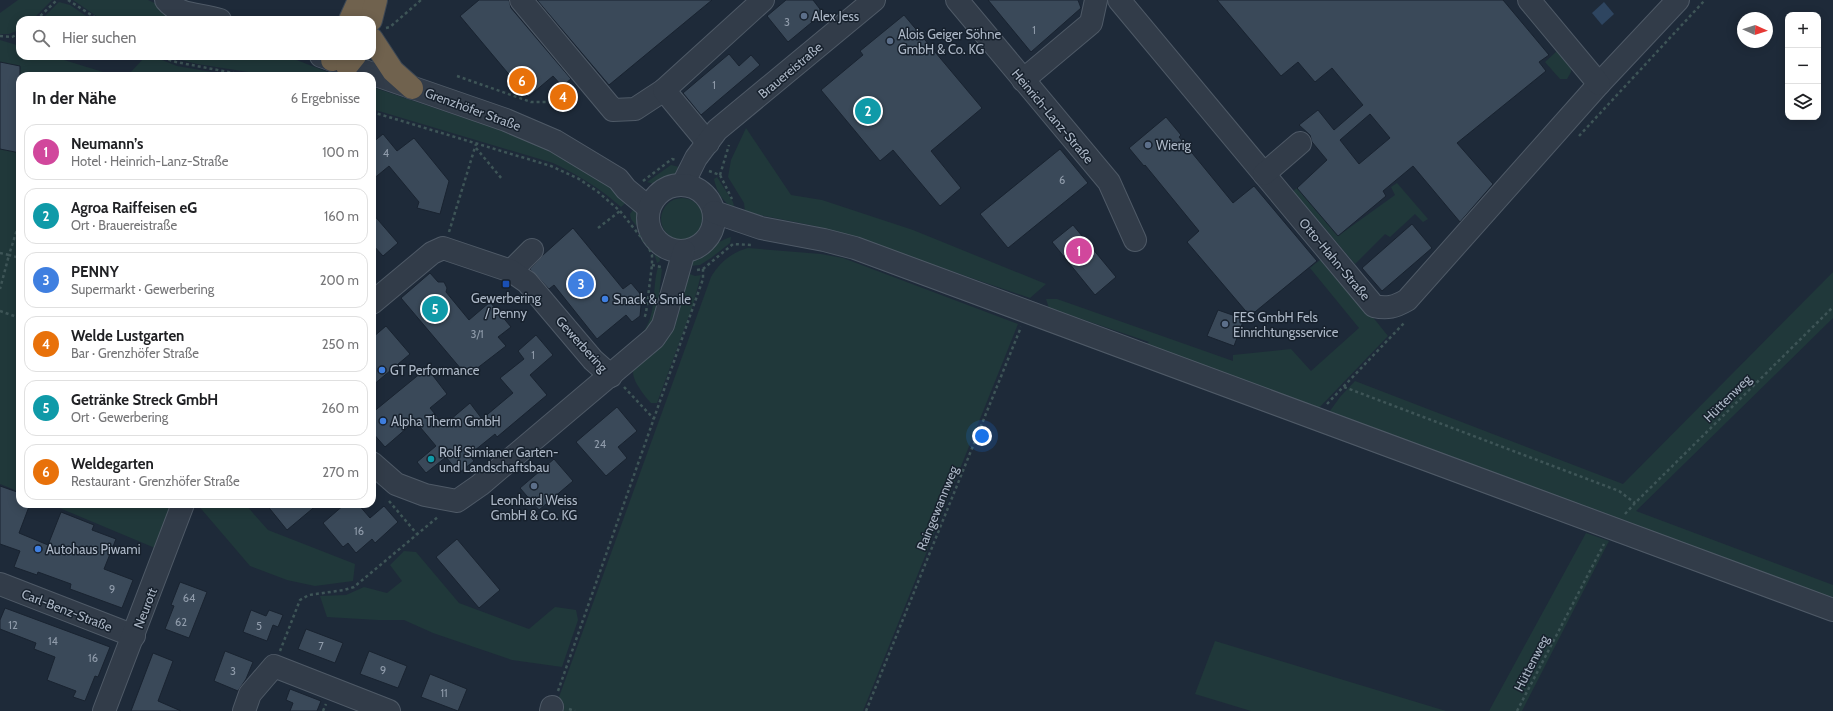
<!DOCTYPE html>
<html lang="de">
<meta charset="utf-8">
<style>
body{margin:0;font-family:Cabin,sans-serif;background:#f6f6f6;color:#202124}
.controls{position:absolute;right:12px;top:12px;display:grid;overflow:hidden;border-radius:8px;box-shadow:0 2px 10px #0003}
.controls button{width:36px;height:36px;display:grid;place-items:center;padding:0;border:0;border-bottom:1px solid #e0e0e0;background:#fff;color:#202124;font:20px sans-serif}
.compass{position:absolute;left:1737px;top:12px;width:36px;height:36px;border-radius:50%;background:#fff;box-shadow:0 2px 10px #0003;rotate:93deg}
.you{position:absolute;left:982px;top:436px;width:14px;height:14px;margin:-10px;border:3px solid #fff;border-radius:50%;background:#1a73e8;box-shadow:0 0 0 6px #1a73e833}
.badge{display:grid;place-items:center;width:26px;height:26px;border-radius:50%;background:#486287;color:#fff;font-size:13px;font-weight:700}
.pin{position:absolute;translate:-50% -50%;border:2px solid #fff;box-shadow:0 1px 4px #0006}
.list{margin:0;padding:0;list-style:none}
h2{display:flex;justify-content:space-between;align-items:center;height:52px;margin:0;padding:0 16px;font-size:17px}
h2 small{font-size:13px;font-weight:400;color:#757577}
.list li{display:grid;grid-template-columns:26px 1fr auto;gap:12px;align-items:center;box-sizing:border-box;height:56px;margin:0 8px 8px;padding:0 8px;border:1px solid #e0e0e0;border-radius:12px}
.list b{display:block;font-size:15px;white-space:nowrap}
.list p{margin:0;font-size:13px;white-space:nowrap;color:#757577}
.list em{font-size:13px;font-style:normal;color:#757577}
.icon{flex:none;width:22px;height:22px;fill:none;stroke:currentColor;stroke-width:2;stroke-linecap:round;stroke-linejoin:round}
.map{position:relative;flex:none;width:1833px;height:711px;overflow:hidden}
.search{position:absolute;background:#fff;box-shadow:0 2px 10px #0003;left:16px;top:16px;width:360px;height:44px;display:flex;align-items:center;gap:10px;box-sizing:border-box;padding:0 14px;border-radius:12px;color:#757577;font-size:15px}
.panel{position:absolute;background:#fff;box-shadow:0 2px 10px #0003;left:16px;top:72px;width:360px;height:436px;border-radius:12px}
.map>svg:first-child{display:block}
.green{fill:#20383a}
.water{fill:#2e4560}
.building{fill:#3a4959;stroke:#192330;fill-rule:evenodd}
.lines{fill:none;stroke-linecap:round;stroke-linejoin:round}
.minor-casing{stroke:#4f5a67;stroke-width:24}
.highway-casing{stroke:#3c4754;stroke-width:24}
.path{stroke:#3e5557;stroke-width:2.5;stroke-dasharray:3 3;stroke-linecap:butt}
.minor{stroke:#323c49;stroke-width:22}
.highway{stroke:#70624e;stroke-width:22}
.service-dot{fill:#5c6f8a;stroke:#17212d;stroke-width:1.5}
.transit-dot{fill:#1a4fb4;stroke:#17212d;stroke-width:1.5}
.shop-dot{fill:#3f7fe0;stroke:#17212d;stroke-width:1.5}
.culture-dot{fill:#0f9aa8;stroke:#17212d;stroke-width:1.5}
.labels{text-anchor:middle;stroke-width:3;stroke-linejoin:round;paint-order:stroke}
.number-label{font-size:11px;fill:#909cab}
.poi-label{font-size:13px;fill:#acb7c6;stroke:#17212d;text-anchor:start}
.street-label{font-size:13px;fill:#acb7c6;stroke:#17212d}
</style>
<div class="map">
<svg width="1833" height="711" viewBox="0 0 1833 711">
<rect width="100%" height="100%" fill="#1e2a39"/>
<!-- green -->
<g class="green">
<path d="M18,0H52L32,20H20L19,30L9,34H0V13Z"/>
<path d="M73,0H148L178,14L177,20H102Z"/>
<path d="M59,2L70,5L92,20H41Z"/>
<path d="M1525,9L1571,62V72L1567,79H1560L1545,62L1557,51L1522,10Z"/>
<path d="M0,40L20,46V56H51L116,76H20V492L0,484Z"/>
<path d="M107,56H152L177,66L235,76H141L130,73L143,59Z"/>
<path d="M286,56L338,76H273L197,64L170,57Z"/>
<path d="M372,87L530,140L560,153L629,200L621,207C600,188 578,175 553,163L372,109Z"/>
<path d="M746,128L791,195L822,200L913,230L1046,284L1030,298L881,247L815,226L745,212L744,203L728,177L731,160Z"/>
<path d="M671,165L687,169L676,181L654,184L647,182Z"/>
<path d="M717,177L733,202L735,210C723,202 717,193 714,179Z"/>
<path d="M1397,183L1428,219L1423,222L1415,214L1390,237L1385,234L1355,264L1293,191L1297,188L1338,236L1395,195L1391,187Z"/>
<circle cx="682" cy="219" r="21"/>
<path d="M636,206C644,215 644,227 650,238C654,246 659,251 660,261L657,263L652,246L631,219L630,214Z"/>
<path d="M731,237L730,243L711,258L700,265L689,266C696,256 719,240 731,237Z"/>
<path d="M748,248L821,254L843,258L1018,324L863,711H561L555,708L711,277C719,263 732,252 748,248Z"/>
<path d="M1321,259L1376,321L1388,336L1317,410L1143,346L1149,342L1049,308L1046,299H1057L1233,361V355L1291,349L1311,371L1359,328L1310,268Z"/>
<path d="M658,267L662,269L657,311L647,334L627,347C633,342 641,336 645,329C657,311 652,287 658,267Z"/>
<path d="M1833,272V318L1636,511L1833,585V603L1327,415L1340,397L1355,381L1623,484Z"/>
<path d="M687,273L695,276L701,275L693,305L657,403H651C610,355 650,367 671,333C679,320 684,289 687,273Z"/>
<path d="M50,504H172L155,548Z"/>
<path d="M197,504H245L268,530L355,564L353,581L315,586L287,580L250,566Z"/>
<path d="M1586,533L1609,541L1522,711H1489Z"/>
<path d="M404,551L416,552L459,603L529,629L555,607L576,610L578,620L562,667L512,660L433,633L404,620H378L327,617L320,596L346,595L364,587L387,593L402,581L390,565Z"/>
<path d="M1215,641L1446,711H1251L1195,694Z"/>
</g>
<!-- water -->
<path class="water" d="M1604,2L1614,14L1602,25L1592,13Z"/>
<!-- building -->
<g class="building">
<path d="M479,0H509L511,8L571,79L562,86L553,76L528,97L460,16Z"/>
<path d="M537,0H712L609,85Z"/>
<path d="M786,0H813L823,13L788,42L767,16Z"/>
<path d="M988,0H1078L1081,8L1031,52Z"/>
<path d="M1217,0H1503L1549,55L1539,62L1546,71L1457,143L1493,184L1460,222L1413,166L1383,191L1386,196L1338,236L1297,188L1327,160L1312,142L1310,135L1299,125L1318,110L1334,130L1363,105L1332,68L1315,82L1298,62L1281,76ZM1370,114L1390,138L1359,164L1340,140Z"/>
<path d="M904,15L982,108L931,151L961,188L940,206L893,150L880,161L821,90L863,55L860,51Z"/>
<path d="M729,54L739,66L751,55L760,65L701,115L683,93Z"/>
<path d="M0,62L20,66V153L0,149Z"/>
<path d="M1166,117L1181,135L1179,137L1233,203L1254,186L1317,261L1250,316L1187,242L1199,231L1145,165L1144,166L1129,148Z"/>
<path d="M383,134L397,151L414,138L449,181L440,214L417,208L419,202L389,166L372,180V143Z"/>
<path d="M1060,149L1088,183L1008,248L980,214Z"/>
<path d="M372,213L398,243L383,256L372,244Z"/>
<path d="M1412,224L1432,248L1382,291L1362,268Z"/>
<path d="M1073,225L1116,277L1095,295L1052,242Z"/>
<path d="M573,228L623,289L631,283L642,296L640,316L632,322L626,315L597,339L554,285L549,289L530,269L543,255Z"/>
<path d="M430,273L438,282H444L447,288L446,292L469,320L490,302L511,327L498,337L506,346L467,376L401,298Z"/>
<path d="M1218,310L1244,319L1234,346L1207,336Z"/>
<path d="M386,326L410,354L372,386V338Z"/>
<path d="M536,335L553,355L530,375L547,395L497,437L495,434L469,455L474,461L459,473L446,457L426,473L417,462L436,446L415,421L385,447L372,432V413L427,368L447,394L430,408L444,425L470,403L482,419L513,393L500,378L524,359L518,351Z"/>
<path d="M617,407L637,431L618,447L627,458L606,476L576,442Z"/>
<path d="M554,459L573,481L539,510L520,488Z"/>
<path d="M0,486L20,493V504H30L19,533L48,545L61,512L94,525L92,530L116,539L104,569L133,580L122,608L70,589L71,584L38,572L37,575L14,567L20,551L0,544Z"/>
<path d="M266,504H318L287,530Z"/>
<path d="M345,504H358L370,518L384,506L398,522L375,543L372,539L356,553L348,543L343,547L323,523Z"/>
<path d="M457,539L500,590L479,608L436,557Z"/>
<path d="M180,582L207,592L189,638L165,629L174,606L171,605Z"/>
<path d="M5,608L110,647L98,677L95,676L85,701L73,697L76,691L47,680L55,657L34,649L36,643L0,629V620Z"/>
<path d="M251,610L266,616L269,610L283,615L278,627L273,625L267,641L243,632Z"/>
<path d="M306,629L343,643L335,663L298,649Z"/>
<path d="M225,651L253,662L246,679L238,691L214,681Z"/>
<path d="M369,651L407,666L398,688L360,674Z"/>
<path d="M153,653L173,661L158,701L181,711H131Z"/>
<path d="M430,674L467,689L458,711L421,697Z"/>
<path d="M290,689L321,701L317,711H290L293,703L286,700Z"/>
</g>
<g class="lines">
<!-- minor casing -->
<g class="minor-casing">
<g id="minor">
<path d="M166,0C180,17 200,13 220,20"/>
<path d="M521,0L613,110L635,109L664,90"/>
<path d="M957,0L1109,182L1135,240"/>
<path d="M1119,0L1374,306C1387,309 1395,307 1407,300L1599,84L1678,0"/>
<path d="M1529,0L1599,84"/>
<path d="M321,56L506,120L555,141L618,179L626,189L649,208"/>
<path d="M1023,80L1091,23L1096,0"/>
<path d="M708,143L664,90L763,0"/>
<path d="M1264,174L1300,143"/>
<path d="M683,184L696,158L717,130L874,0"/>
<circle cx="681" cy="218" r="33"/>
<path d="M714,212L761,228L824,240L855,248L1833,610"/>
<path d="M511,271L532,250"/>
<path d="M372,303L432,253L443,248L511,271L527,282L593,360L611,376"/>
<path d="M372,463L396,484L425,495L457,501L480,485L654,338L663,325L684,251"/>
<path d="M0,584L134,636"/>
<path d="M104,711L183,504"/>
<path d="M244,711L250,694L274,666L389,711"/>
<path d="M551,711L552,707"/>
</g>
</g>
<!-- highway casing -->
<g class="highway-casing">
<g id="highway">
<path d="M350,20L359,0"/>
<path d="M371,20L376,0"/>
<path d="M372,39L393,71L412,88"/>
<path d="M332,60L334,56"/>
<path d="M347,66L355,56"/>
</g>
</g>
<!-- path -->
<g class="path">
<path d="M68,0L99,20"/>
<path d="M36,20L57,0"/>
<path d="M386,28L390,27L421,0"/>
<path d="M0,36L12,37L20,33"/>
<path d="M157,56L176,62L249,76"/>
<path d="M457,76L531,102H554L562,110"/>
<path d="M372,112L551,166L579,179L598,192L620,211L648,246L652,255V265L646,313L644,319"/>
<path d="M1579,136L1705,0"/>
<path d="M476,148L502,179"/>
<path d="M709,171L720,175L732,199"/>
<path d="M720,175L729,145"/>
<path d="M643,181L672,159L676,160"/>
<path d="M20,220L9,255L20,258"/>
<path d="M598,228L620,211"/>
<path d="M449,232L476,144"/>
<path d="M0,253L9,255L0,289"/>
<path d="M652,265L661,267"/>
<path d="M697,270L703,269L733,244L752,245"/>
<path d="M0,311L20,318"/>
<path d="M624,387L654,419"/>
<path d="M1344,387L1619,491L1635,503"/>
<path d="M1327,404L1405,322"/>
<path d="M389,501L417,534"/>
<path d="M1625,514L1635,503L1833,307"/>
<path d="M280,651L300,600L309,595L344,590L354,587L439,516"/>
<path d="M558,691L703,279V269"/>
<path d="M569,709L575,711"/>
<path d="M323,711L326,704"/>
<path d="M866,711L1021,327"/>
<path d="M1517,711L1604,544"/>
</g>
<!-- minor -->
<use href="#minor" class="minor"/>
<!-- highway -->
<use href="#highway" class="highway"/>
</g>
<!-- markers -->
<g class="service-dot">
<circle cx="804" cy="16" r="4"/>
<circle cx="890" cy="41" r="4"/>
<circle cx="1148" cy="145" r="4"/>
<circle cx="1225" cy="324" r="4"/>
<circle cx="534" cy="486" r="4"/>
</g>
<rect class="transit-dot" x="502" y="280" width="8" height="8" rx="2"/>
<g class="shop-dot">
<circle cx="605" cy="299" r="4"/>
<circle cx="382" cy="370" r="4"/>
<circle cx="383" cy="421" r="4"/>
<circle cx="38" cy="549" r="4"/>
</g>
<circle class="culture-dot" cx="431" cy="459" r="4"/>
<g class="labels">
<!-- number labels -->
<g class="number-label">
<text x="787" y="26">3</text>
<text x="1034" y="34">1</text>
<text x="714" y="89">1</text>
<text x="386" y="157">4</text>
<text x="1062" y="184">6</text>
<text x="477" y="338">3/1</text>
<text x="533" y="359">1</text>
<text x="600" y="448">24</text>
<text x="359" y="535">16</text>
<text x="112" y="593">9</text>
<text x="189" y="602">64</text>
<text x="181" y="626">62</text>
<text x="13" y="629">12</text>
<text x="259" y="630">5</text>
<text x="53" y="645">14</text>
<text x="321" y="650">7</text>
<text x="93" y="662">16</text>
<text x="383" y="674">9</text>
<text x="233" y="675">3</text>
<text x="444" y="697">11</text>
</g>
<!-- poi labels -->
<g class="poi-label">
<text x="812" y="21">Alex Jess</text>
<text x="898" y="39">Alois Geiger Söhne<tspan x="898" dy="15">GmbH &amp; Co. KG</tspan></text>
<text x="1156" y="150">Wierig</text>
<text x="506" y="303" text-anchor="middle">Gewerbering<tspan x="506" dy="15">/ Penny</tspan></text>
<text x="613" y="304">Snack &amp; Smile</text>
<text x="1233" y="322">FES GmbH Fels<tspan x="1233" dy="15">Einrichtungsservice</tspan></text>
<text x="390" y="375">GT Performance</text>
<text x="391" y="426">Alpha Therm GmbH</text>
<text x="439" y="457">Rolf Simianer Garten-<tspan x="439" dy="15">und Landschaftsbau</tspan></text>
<text x="534" y="505" text-anchor="middle">Leonhard Weiss<tspan x="534" dy="15">GmbH &amp; Co. KG</tspan></text>
<text x="46" y="554">Autohaus Piwami</text>
</g>
<!-- street labels -->
<g class="street-label">
<text transform="translate(790 70) rotate(-40)" y="5">Brauereistraße</text>
<text transform="translate(473 109) rotate(20)" y="5">Grenzhöfer Straße</text>
<text transform="translate(1053 116) rotate(50)" y="5">Heinrich-Lanz-Straße</text>
<text transform="translate(1335 259) rotate(50)" y="5">Otto-Hahn-Straße</text>
<text transform="translate(582 344) rotate(48)" y="5">Gewerbering</text>
<text transform="translate(1727 398) rotate(-45)" y="5">Hüttenweg</text>
<text transform="translate(937 508) rotate(-68)" y="5">Raingewannweg</text>
<text transform="translate(145 608) rotate(-69)" y="5">Neurott</text>
<text transform="translate(67 610) rotate(21)" y="5">Carl-Benz-Straße</text>
<text transform="translate(1531 663) rotate(-63)" y="5">Hüttenweg</text>
</g>
</g>
</svg>
<div class="controls">
<button>+</button>
<button>−</button>
<button><svg class="icon" aria-label="layers" viewBox="0 0 24 24"><path d="M12 4l9 5-9 5-9-5zM3 14l9 5 9-5"/></svg></button>
</div>
<svg class="compass" viewBox="-18 -18 36 36"><path d="M0-13l5 13h-10z" fill="#e53935"/><path d="M0 13l5-13h-10z" fill="#757577"/></svg>
<div class="you"></div>
<div class="pin badge" style="left:1079px;top:251px;background:#d1479c">1</div>
<div class="pin badge" style="left:868px;top:111px;background:#0f9aa8">2</div>
<div class="pin badge" style="left:581px;top:284px;background:#3f7fe0">3</div>
<div class="pin badge" style="left:563px;top:97px;background:#e8710a">4</div>
<div class="pin badge" style="left:435px;top:309px;background:#0f9aa8">5</div>
<div class="pin badge" style="left:522px;top:81px;background:#e8710a">6</div>
<div class="search"><svg class="icon" aria-label="search" viewBox="0 0 24 24"><circle cx="10" cy="10" r="6"/><path d="M15 15l6 6"/></svg>Hier suchen</div>
<section class="panel">
<h2>In der Nähe<small>6 Ergebnisse</small></h2>
<ul class="list">
<li><span class="badge" style="background:#d1479c">1</span><div><b>Neumann’s</b><p>Hotel · Heinrich-Lanz-Straße</p></div><em>100 m</em></li>
<li><span class="badge" style="background:#0f9aa8">2</span><div><b>Agroa Raiffeisen eG</b><p>Ort · Brauereistraße</p></div><em>160 m</em></li>
<li><span class="badge" style="background:#3f7fe0">3</span><div><b>PENNY</b><p>Supermarkt · Gewerbering</p></div><em>200 m</em></li>
<li><span class="badge" style="background:#e8710a">4</span><div><b>Welde Lustgarten</b><p>Bar · Grenzhöfer Straße</p></div><em>250 m</em></li>
<li><span class="badge" style="background:#0f9aa8">5</span><div><b>Getränke Streck GmbH</b><p>Ort · Gewerbering</p></div><em>260 m</em></li>
<li><span class="badge" style="background:#e8710a">6</span><div><b>Weldegarten</b><p>Restaurant · Grenzhöfer Straße</p></div><em>270 m</em></li>
</ul>
</section>
</div>
